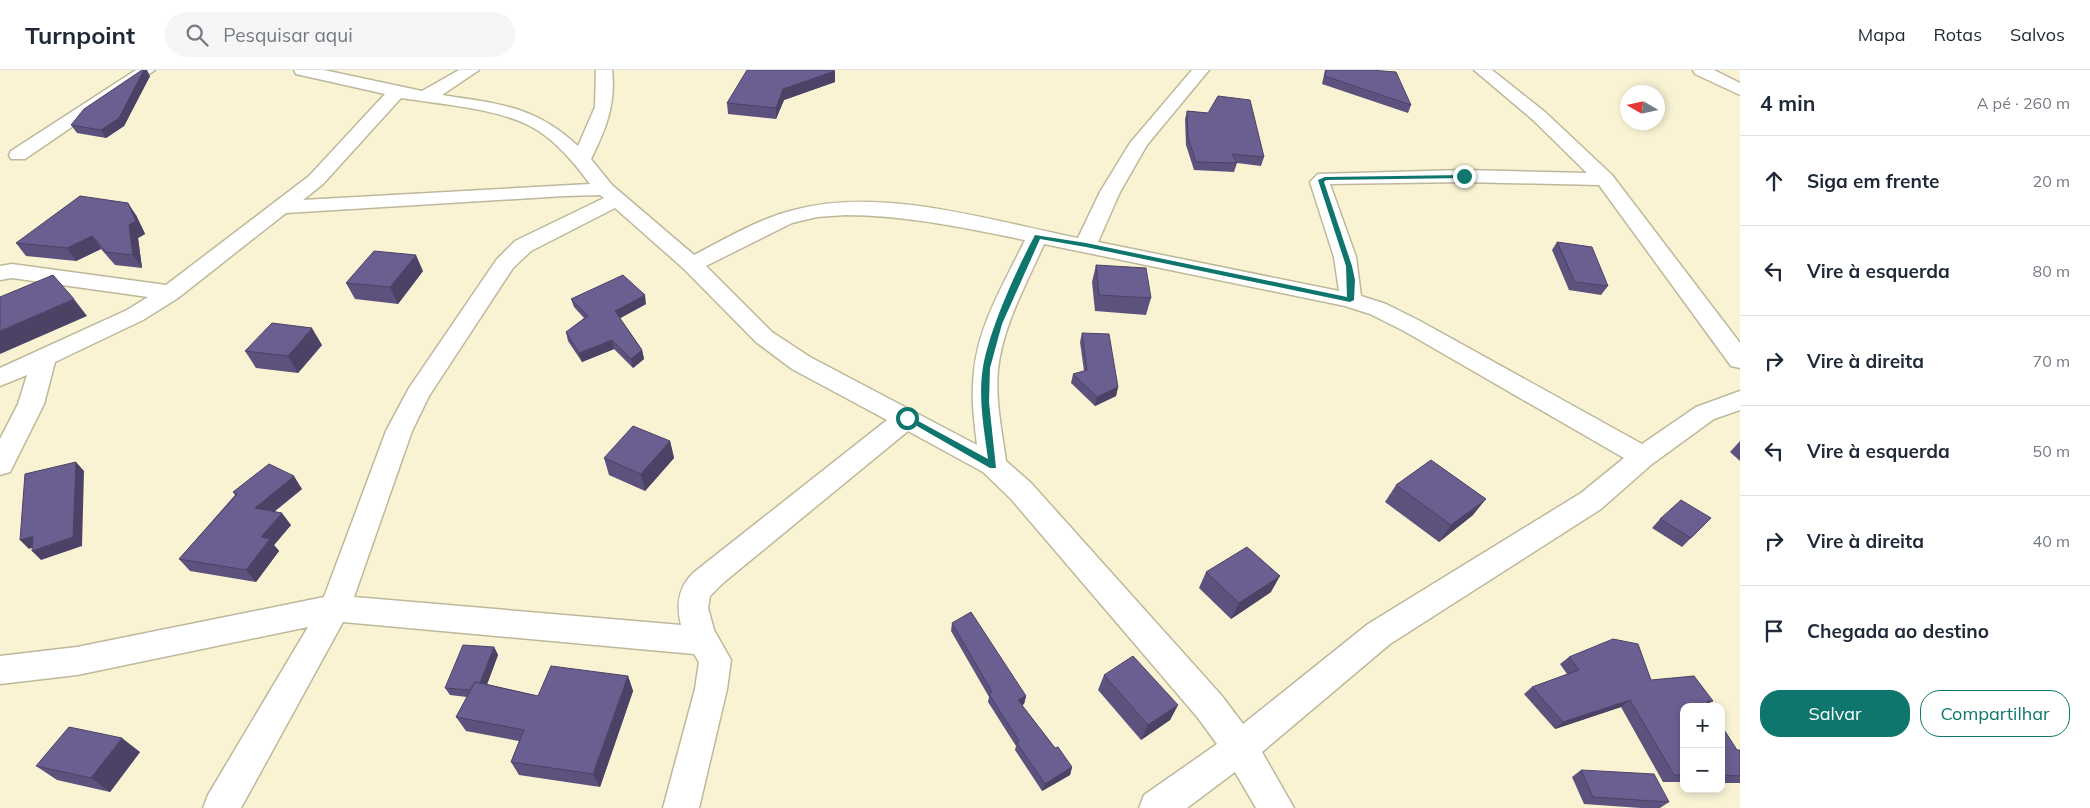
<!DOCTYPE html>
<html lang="pt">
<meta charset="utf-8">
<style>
body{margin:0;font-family:Mulish,sans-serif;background:#f6f6f7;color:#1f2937}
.controls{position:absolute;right:15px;bottom:15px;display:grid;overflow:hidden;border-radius:10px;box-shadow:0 2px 8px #0003}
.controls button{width:45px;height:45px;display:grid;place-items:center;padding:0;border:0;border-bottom:1px solid #e0e1e3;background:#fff;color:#1f2937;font:25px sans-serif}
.compass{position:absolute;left:1620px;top:15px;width:45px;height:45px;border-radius:50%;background:#fff;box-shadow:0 2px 8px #0003;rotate:279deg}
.stop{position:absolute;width:15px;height:15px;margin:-11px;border:4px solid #0f766e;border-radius:50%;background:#fff}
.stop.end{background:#0f766e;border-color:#fff;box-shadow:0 1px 5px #0008}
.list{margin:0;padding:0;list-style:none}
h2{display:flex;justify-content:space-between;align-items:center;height:65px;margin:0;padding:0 20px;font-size:21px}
h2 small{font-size:16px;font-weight:400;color:#747a83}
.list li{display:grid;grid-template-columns:32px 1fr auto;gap:15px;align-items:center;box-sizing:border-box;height:90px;padding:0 20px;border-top:1px solid #e0e1e3}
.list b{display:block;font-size:19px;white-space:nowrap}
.list em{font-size:16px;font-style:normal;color:#747a83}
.actions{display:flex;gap:10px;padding:15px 20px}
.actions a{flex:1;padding:11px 0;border:1px solid #0f766e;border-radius:20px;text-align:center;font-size:18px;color:#0f766e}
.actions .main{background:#0f766e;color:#fff}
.icon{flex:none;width:28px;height:28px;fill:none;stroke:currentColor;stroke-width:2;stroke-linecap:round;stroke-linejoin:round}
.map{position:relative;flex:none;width:1740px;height:738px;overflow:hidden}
header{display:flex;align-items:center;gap:30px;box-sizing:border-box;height:70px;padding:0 25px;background:#fff;border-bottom:1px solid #e0e1e3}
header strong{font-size:24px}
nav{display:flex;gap:28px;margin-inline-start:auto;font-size:18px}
.search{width:350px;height:45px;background:#f6f6f7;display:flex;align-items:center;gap:12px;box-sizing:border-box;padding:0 18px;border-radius:28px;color:#747a83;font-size:19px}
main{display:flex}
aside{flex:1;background:#fff}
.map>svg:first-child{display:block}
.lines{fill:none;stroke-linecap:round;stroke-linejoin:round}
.minor-casing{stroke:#beb89a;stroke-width:3}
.minor{fill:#fff;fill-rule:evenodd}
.wall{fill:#5c527d}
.shaded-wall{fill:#4b4266}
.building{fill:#6b5f91;stroke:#4b4266}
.route{fill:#0f766e}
</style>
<header>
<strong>Turnpoint</strong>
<div class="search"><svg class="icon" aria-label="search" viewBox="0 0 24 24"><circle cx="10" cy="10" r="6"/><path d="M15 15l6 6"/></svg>Pesquisar aqui</div>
<nav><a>Mapa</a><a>Rotas</a><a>Salvos</a></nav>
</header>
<main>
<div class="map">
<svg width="1740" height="738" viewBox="0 0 1740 738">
<rect width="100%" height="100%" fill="#f9f3d4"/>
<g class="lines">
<!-- minor casing -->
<g class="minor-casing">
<g id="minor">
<path d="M136,0H155L25,89H11L9,85L11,81Z"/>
<path d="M294,0H324L422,21L459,0H479L442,25C498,34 534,35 578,76L595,37L596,0H612C616,34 606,59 591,89L612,115L694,185C727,168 758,149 794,140C882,116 991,151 1078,168L1100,122L1130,73L1192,0H1209L1147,75L1120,122L1098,172L1339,221L1334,187L1310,112L1318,104L1464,100L1587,103L1533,50L1474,0H1492L1545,42L1612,105L1740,273V298L1731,296L1599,115L1464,112L1330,114L1356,187L1361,226L1386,234L1420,251L1642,374L1696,337L1740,321V340L1714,349L1652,394L1601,439L1390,574L1262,682L1294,738H1256L1235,702L1187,738H1139L1144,725L1217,674L1198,648L1011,429L983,402L908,361L723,513L710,526L708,538L714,560L731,590L727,619L699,738H663L695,619L699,592L694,584L343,552L241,738H203L208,725L308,557L77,605L0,614V586L77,577L324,527L386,361L409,318L497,189L515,171L604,128L600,125L565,126L286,143L178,228L143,250L55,292L44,334L10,402L0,405V369L18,334L27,305L0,316V298L127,240L148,227L12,208L0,210V196L12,194L166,215L309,106L385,24L296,4ZM401,28C439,34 492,38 526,54C552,66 573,91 590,114L303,130L323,114ZM615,138L684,199L756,272L792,299L887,350L693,503C678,518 676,535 681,555L354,527L412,361L429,326L513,198L531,181ZM845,145C906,145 965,158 1025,170C1005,212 978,255 974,302C971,326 974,351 977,375L810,287L772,262L706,196L792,153L817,147ZM1044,174L1345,236L1370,244L1404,261L1624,388L1581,423L1368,554L1243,654L1222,626L1031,413L1006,391C1002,361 995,330 998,299C1003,255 1026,215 1044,174Z"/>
<path d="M1693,0H1714L1740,13V25L1695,4Z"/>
</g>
</g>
<!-- minor -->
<use href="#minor" class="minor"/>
</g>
<!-- wall -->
<g class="wall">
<path d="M1325,0H1370L1411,35L1408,43L1322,14Z"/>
<path d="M835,1V12L784,30L776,49L728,44L727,33Z"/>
<path d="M150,6L124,56L106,68L77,63L71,55Z"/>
<path d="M1187,41L1208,43L1264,87L1261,96L1237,93L1234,102L1194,100L1186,75L1185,49Z"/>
<path d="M136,145L145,164L138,168L142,198L115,195L101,179L76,191L26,186L16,173Z"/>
<path d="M1557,172L1608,216L1601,225L1569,220L1552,180Z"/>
<path d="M1096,195L1151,228L1146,245L1095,241L1092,212Z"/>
<path d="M423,201L398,234L355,229L346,213Z"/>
<path d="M571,229L646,234L620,248L642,280L644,289L633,298L614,279L582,292L568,271L566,262L584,248L574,237Z"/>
<path d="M1082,263L1118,317L1116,326L1095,336L1071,313L1073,304L1084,301L1080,272Z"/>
<path d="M322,275L298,303L256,298L245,281Z"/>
<path d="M670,371L674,388L645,421L609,405L604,388Z"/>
<path d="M1740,371V391L1730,382Z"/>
<path d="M1396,415L1473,445L1439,472L1385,432Z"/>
<path d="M302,419L275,441L291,455L274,475L279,481L256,512L190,501L179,489L235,425L233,422Z"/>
<path d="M1711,448L1682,477L1652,458L1660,449Z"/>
<path d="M1206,502L1271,522L1231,549L1199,518Z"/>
<path d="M952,553L1026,626L1024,634L1022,635L1055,678L1072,697L1070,705L1042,721L1015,680L1016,676L988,632L989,627L951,561Z"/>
<path d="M494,577L498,585L487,614L538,626L628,606L633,621L600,717L519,705L511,692L519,671L466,661L456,647L467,627L450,625L445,618Z"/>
<path d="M1569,587L1651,610L1713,631L1708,634L1684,637V712H1663L1621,637L1555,659L1524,624L1532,617L1567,604L1560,594Z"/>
<path d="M1104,605L1178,635L1170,650L1141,670L1098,620Z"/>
<path d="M1721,655L1737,680H1740V713H1721Z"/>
<path d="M140,682L110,722L57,710L36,696Z"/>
<path d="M1581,700L1669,732L1660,738H1641L1584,734L1572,707Z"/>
</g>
<!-- shaded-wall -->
<g class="shaded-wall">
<path d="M144,0H147L150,6L124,56L106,68L101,60Z"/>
<path d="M835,1V12L784,30L776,49V38L783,19Z"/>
<path d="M128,133L136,145L145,164L138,168L142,198L133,185L129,155Z"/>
<path d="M92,166L101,179L76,191L67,178Z"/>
<path d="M416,185L423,201L398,234L390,217Z"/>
<path d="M645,225L646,234L617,250L615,241Z"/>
<path d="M74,229L87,246L0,284V261Z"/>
<path d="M312,258L322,275L298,303L288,286Z"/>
<path d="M612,270L614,279L582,292L579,283Z"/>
<path d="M642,280L644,289L633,298L631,289Z"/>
<path d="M1118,317L1116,326L1095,336L1097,327Z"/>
<path d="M670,371L674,388L645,421L641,404Z"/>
<path d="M76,392L84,401L82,476L41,490L32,481Z"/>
<path d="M294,406L302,419L264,450L255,438Z"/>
<path d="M1486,429L1473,445L1439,472L1451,455Z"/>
<path d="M282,443L291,455L274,475L279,481L256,512L246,500L261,467Z"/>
<path d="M33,466L42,474L29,479L20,470Z"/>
<path d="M1280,506L1271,522L1231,549L1239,533Z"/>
<path d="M494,577L498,585L482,628L477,620Z"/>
<path d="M628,606L633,621L600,717L593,704Z"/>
<path d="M1026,626L1024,634L1017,638L1018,630Z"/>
<path d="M1630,630L1621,637L1555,659L1563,652Z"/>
<path d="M1178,635L1170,650L1141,670L1148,655Z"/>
<path d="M122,668L140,682L110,722L91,708Z"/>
<path d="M1072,697L1070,705L1042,721L1045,714Z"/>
</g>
<!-- building -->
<g class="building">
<path d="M142,0H144L119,48L101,60L71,55L84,39Z"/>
<path d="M747,0H830L835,1L783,19L776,38L727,33Z"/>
<path d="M1326,0H1370L1396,2L1411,35L1325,6Z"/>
<path d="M1218,26L1250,30L1264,87L1232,84L1237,93L1196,92L1188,67L1187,41L1208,43Z"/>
<path d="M80,126L128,133L136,151L129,155L133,185L106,182L92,166L67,178L16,173Z"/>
<path d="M1557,172L1592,177L1608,216L1575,212Z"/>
<path d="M374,181L416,185L390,217L346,213Z"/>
<path d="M1096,195L1146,198L1151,228L1099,225Z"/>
<path d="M53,205L74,229L0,261V227Z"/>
<path d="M623,205L645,225L615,241L642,280L631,289L612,270L579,283L566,262L588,246L571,229Z"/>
<path d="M272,253L312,258L288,286L245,281Z"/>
<path d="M1082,263L1109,264L1118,317L1097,327L1073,304L1087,300Z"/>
<path d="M633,356L670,371L641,404L604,388Z"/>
<path d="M1431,390L1486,429L1451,455L1396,415Z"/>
<path d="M76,392L73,467L32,481L33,466L20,470L25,404Z"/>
<path d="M269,394L294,406L255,438L282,443L261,467L270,469L246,500L179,489L237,424L233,422Z"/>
<path d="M1681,430L1711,448L1691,468L1660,449Z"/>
<path d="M1247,477L1280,506L1239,533L1206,502Z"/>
<path d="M971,542L1026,626L1018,630L1055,678L1058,677L1072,697L1045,714L1017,673L1019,671L989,624L992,622L952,553Z"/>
<path d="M1613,569L1638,574L1651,610L1694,606L1713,631H1707L1710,637H1684V705H1674L1630,630L1563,652L1532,617L1579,600L1569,587Z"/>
<path d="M463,575L494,577L480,613L475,612L470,620L445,618Z"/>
<path d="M1133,586L1178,635L1148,655L1104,605Z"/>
<path d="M551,596L628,606L593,704L511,692L524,660L456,647L475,612L538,626Z"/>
<path d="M1721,655L1737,680H1740V706L1721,705Z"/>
<path d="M69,657L122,668L91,708L36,696Z"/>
<path d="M1581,700L1654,704L1669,732L1593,727Z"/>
</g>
<!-- route -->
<path class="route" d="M1464,105L1466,108L1326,110L1324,112L1352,196L1355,210L1354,230L1350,232L1086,177L1040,169L1002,254L990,298L989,332L996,398H990L903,348L909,346L988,389C984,359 978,327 983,297C990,258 1016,201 1035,165L1086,173L1347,227L1346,196L1318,110L1325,107Z"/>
</svg>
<div class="controls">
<button>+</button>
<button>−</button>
</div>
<svg class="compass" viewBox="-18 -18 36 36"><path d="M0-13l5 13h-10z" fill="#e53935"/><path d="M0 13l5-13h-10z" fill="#747a83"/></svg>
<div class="stop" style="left:907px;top:348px"></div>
<div class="stop end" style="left:1464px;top:106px"></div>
</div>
<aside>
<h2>4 min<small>A pé · 260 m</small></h2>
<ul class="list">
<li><svg class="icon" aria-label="ahead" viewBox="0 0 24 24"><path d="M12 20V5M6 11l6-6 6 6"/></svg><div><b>Siga em frente</b></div><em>20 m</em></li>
<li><svg class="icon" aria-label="left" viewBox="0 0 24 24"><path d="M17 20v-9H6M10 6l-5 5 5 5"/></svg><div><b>Vire à esquerda</b></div><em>80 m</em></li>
<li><svg class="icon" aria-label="right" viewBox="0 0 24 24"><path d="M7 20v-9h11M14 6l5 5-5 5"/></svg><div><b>Vire à direita</b></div><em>70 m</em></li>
<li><svg class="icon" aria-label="left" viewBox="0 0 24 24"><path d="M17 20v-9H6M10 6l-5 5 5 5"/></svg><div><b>Vire à esquerda</b></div><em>50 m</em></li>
<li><svg class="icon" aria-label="right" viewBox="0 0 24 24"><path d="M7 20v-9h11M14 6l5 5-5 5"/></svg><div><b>Vire à direita</b></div><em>40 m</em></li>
<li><svg class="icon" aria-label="arrive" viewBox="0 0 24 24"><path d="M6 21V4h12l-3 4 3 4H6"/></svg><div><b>Chegada ao destino</b></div></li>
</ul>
<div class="actions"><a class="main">Salvar</a><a>Compartilhar</a></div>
</aside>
</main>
